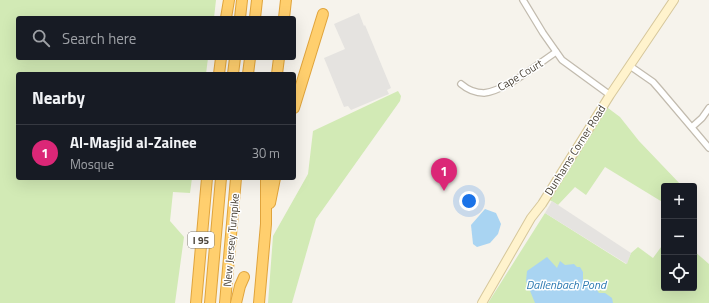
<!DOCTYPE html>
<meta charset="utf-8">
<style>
body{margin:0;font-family:"Titillium Web",sans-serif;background:#20242c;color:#f1f3f6}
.controls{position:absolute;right:12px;bottom:12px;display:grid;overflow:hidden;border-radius:4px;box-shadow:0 4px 16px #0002}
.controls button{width:36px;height:36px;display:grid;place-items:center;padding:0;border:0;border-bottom:1px solid #363941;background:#171b24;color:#f1f3f6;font:20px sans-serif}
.you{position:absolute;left:469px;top:201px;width:14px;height:14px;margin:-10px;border:3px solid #fff;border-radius:50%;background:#1a73e8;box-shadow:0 0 0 6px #1a73e833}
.badge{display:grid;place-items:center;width:26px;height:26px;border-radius:50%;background:#db2777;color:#fff;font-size:13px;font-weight:700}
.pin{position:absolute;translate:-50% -33px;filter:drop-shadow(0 1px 2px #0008)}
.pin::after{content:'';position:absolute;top:21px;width:14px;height:12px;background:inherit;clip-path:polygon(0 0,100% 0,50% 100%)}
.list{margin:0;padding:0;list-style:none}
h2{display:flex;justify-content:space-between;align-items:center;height:52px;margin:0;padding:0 16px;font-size:17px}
h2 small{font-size:13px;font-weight:400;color:#9ea1a6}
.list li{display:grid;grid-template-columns:26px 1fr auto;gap:12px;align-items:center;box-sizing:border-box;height:56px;padding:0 16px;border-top:1px solid #363941}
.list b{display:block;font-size:15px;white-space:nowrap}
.list p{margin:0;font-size:13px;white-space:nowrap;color:#9ea1a6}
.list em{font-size:13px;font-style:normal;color:#9ea1a6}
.icon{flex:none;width:22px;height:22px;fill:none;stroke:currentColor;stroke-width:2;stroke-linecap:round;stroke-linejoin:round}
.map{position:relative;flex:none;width:709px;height:303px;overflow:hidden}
.search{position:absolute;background:#171b24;box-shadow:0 4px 16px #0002;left:16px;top:16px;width:280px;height:44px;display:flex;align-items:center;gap:10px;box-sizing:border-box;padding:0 14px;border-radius:4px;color:#9ea1a6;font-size:15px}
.panel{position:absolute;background:#171b24;box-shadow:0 4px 16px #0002;left:16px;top:72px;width:280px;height:108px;border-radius:4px}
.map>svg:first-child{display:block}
.green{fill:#d2eab5}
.parking{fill:#e5e3e0}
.water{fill:#a9d4f2}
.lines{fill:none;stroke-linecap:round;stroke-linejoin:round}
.street-casing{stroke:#c2bbae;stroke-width:8}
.secondary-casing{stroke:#d6c79b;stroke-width:10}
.highway-casing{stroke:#e0a43c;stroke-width:12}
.street{stroke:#fff;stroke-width:5.5}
.secondary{stroke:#fff3cd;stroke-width:8}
.highway{stroke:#ffcf6e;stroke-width:10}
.labels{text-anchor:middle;stroke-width:3;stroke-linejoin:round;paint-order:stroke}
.shield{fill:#fff;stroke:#817c74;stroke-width:1}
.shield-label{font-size:10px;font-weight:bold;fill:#4b4439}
.street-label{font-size:11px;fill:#4b4439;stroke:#fff}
.water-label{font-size:12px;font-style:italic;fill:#2e7ab2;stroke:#fff}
</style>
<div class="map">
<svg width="709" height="303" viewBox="0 0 709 303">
<rect width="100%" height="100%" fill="#f6f3ec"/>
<!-- green -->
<g class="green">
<path d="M0,0H216L214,18H18V58H208L206,74H18V178H192L190,193L173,192L170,221L184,237L175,303H0Z"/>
<path d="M398,91L401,96L400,101L316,219L292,303H268L273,236L308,174L313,131Z"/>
<path d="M604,105L620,117L639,141L682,186H664V203L605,167L586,195L575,187L558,205L546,198Z"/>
<path d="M545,213L626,264L631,253L638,247L653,258L664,243V288H694V251L709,264V303H488Z"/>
</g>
<!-- parking -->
<g class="parking">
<path d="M359,13L364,26L365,25L391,88L387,90L389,94L351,110L348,106L344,107L324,58L345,49L334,24Z"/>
<path d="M552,201L631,253L627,264L545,213Z"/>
</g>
<!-- water -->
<g class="water">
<path d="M485,209L496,213L501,224L498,234L490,243L477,247L473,244L471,225Z"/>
<path d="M547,257L557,268L560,261L565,265L574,264L577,267H580L583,272V280C592,281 595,286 599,293H605L612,298L613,303H535L526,281L527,271Z"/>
</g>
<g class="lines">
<!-- street casing -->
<g class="street-casing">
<g id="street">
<path d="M523,0L543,33L562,60L610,95"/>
<path d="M630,66L653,82L660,90L709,148"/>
<path d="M461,84C468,90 475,93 484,93C505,91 538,64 556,52"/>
<path d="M692,127L702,118L709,108"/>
</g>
</g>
<!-- secondary casing -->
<g class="secondary-casing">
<path id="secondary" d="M482,303L531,218L542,204L610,95L674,0"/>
</g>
<!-- highway casing -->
<g class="highway-casing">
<g id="highway">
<path d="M226,18L229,0"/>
<path d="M240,18L242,0"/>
<path d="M255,18L257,0"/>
<path d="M284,18L286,0"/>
<path d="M219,74L221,58"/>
<path d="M233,74L235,58"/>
<path d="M248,74L250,58"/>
<path d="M277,74L279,58"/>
<path d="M294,108L323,14"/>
<path d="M270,203L275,178"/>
<path d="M196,303L207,178"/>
<path d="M210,303L221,178"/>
<path d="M225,303L236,178"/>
<path d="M236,303L240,286L244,277"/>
<path d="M259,303L266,224V178"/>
</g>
</g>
<!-- street -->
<use href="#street" class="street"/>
<!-- secondary -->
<use href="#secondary" class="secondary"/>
<!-- highway -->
<use href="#highway" class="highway"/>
</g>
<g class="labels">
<!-- shield labels -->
<rect class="shield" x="188" y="232" width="26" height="16" rx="3"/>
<g class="shield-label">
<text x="201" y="244">I 95</text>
</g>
<!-- street labels -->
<g class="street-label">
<text transform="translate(520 75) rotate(-31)" y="4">Cape Court</text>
<text transform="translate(575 150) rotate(-58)" y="4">Dunhams Corner Road</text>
<text transform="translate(231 240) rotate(-85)" y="4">New Jersey Turnpike</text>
</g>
<!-- water labels -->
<g class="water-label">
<text x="566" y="289">Dallenbach Pond</text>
</g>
</g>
</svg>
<div class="controls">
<button>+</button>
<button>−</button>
<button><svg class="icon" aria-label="locate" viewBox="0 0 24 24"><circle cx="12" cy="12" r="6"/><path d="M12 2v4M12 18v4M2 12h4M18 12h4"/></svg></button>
</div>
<div class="you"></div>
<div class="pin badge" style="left:444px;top:191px">1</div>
<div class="search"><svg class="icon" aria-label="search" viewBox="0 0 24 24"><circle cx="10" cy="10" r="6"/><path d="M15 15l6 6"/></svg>Search here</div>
<section class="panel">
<h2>Nearby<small></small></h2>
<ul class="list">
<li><span class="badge">1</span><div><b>Al-Masjid al-Zainee</b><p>Mosque</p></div><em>30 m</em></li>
</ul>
</section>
</div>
